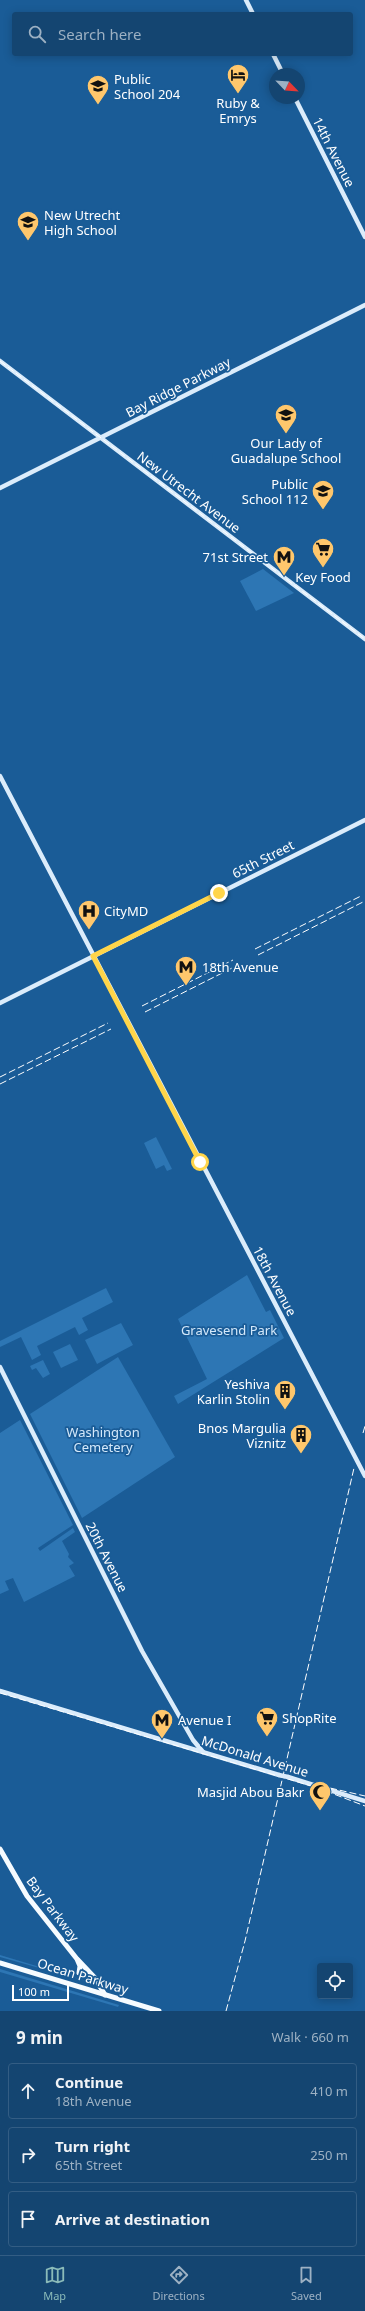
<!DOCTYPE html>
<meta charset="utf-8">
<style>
body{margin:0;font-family:"Noto Sans",sans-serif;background:#214f79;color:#f1f3f6}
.controls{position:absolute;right:12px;bottom:12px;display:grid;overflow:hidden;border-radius:4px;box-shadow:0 2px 10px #0003}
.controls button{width:36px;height:36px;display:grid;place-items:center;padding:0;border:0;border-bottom:1px solid #335d84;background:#144571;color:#f1f3f6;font:20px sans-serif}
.compass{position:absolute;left:269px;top:68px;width:36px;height:36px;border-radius:50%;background:#144571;box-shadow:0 2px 10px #0003;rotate:115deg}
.scale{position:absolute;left:12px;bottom:10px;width:57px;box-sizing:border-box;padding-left:4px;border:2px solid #fff;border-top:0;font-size:11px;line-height:14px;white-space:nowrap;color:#fff;-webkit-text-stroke:3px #1a5c97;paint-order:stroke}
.stop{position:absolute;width:12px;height:12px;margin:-9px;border:3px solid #ffd54a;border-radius:50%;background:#fff}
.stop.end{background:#ffd54a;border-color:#fff;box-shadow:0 1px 4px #0008}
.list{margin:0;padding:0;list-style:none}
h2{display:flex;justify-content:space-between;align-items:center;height:52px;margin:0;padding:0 16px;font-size:17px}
h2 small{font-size:13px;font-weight:400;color:#9db1c3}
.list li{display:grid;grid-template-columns:26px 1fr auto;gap:12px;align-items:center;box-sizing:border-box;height:56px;margin:0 8px 8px;padding:0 8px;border:1px solid #335d84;border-radius:4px}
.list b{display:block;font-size:15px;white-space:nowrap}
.list p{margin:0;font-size:13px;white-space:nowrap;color:#9db1c3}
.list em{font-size:13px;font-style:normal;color:#9db1c3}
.icon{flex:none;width:22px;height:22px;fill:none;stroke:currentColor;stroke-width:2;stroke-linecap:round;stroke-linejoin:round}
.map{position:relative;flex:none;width:365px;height:2011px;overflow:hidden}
.search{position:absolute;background:#144571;box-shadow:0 2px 10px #0003;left:12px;right:12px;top:12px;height:44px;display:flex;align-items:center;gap:10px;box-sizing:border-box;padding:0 14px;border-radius:4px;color:#9db1c3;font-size:15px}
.sheet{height:244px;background:#144571}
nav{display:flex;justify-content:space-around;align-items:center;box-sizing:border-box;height:56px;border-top:1px solid #335d84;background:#144571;font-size:11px;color:#9db1c3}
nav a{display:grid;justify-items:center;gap:2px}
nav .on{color:#8bbbb9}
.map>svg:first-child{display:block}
.green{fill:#2d76b4}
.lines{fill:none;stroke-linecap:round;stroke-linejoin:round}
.secondary{stroke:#dbecfb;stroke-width:4.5}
.primary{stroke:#f6fbff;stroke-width:5}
.rail{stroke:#fff;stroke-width:1;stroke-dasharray:7 3;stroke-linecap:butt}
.secondary-bridge{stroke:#dbecfb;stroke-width:4.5}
.route{stroke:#ffd54a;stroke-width:5}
.labels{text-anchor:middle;stroke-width:3.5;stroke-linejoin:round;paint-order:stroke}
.poi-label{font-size:13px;fill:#fff;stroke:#1a5c97;text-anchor:start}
.street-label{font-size:13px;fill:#fff;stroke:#1a5c97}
.park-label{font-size:13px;fill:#d4e9fb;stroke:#1a5c97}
</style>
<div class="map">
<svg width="365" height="2011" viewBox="0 0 365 2011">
<rect width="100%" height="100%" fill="#1a5c97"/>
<!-- green -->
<g class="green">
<path d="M263,569L294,593L256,611L240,581Z"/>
<path d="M156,1137L172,1169L167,1171L164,1165L156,1169L144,1143Z"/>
<path d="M247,1275L266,1312L270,1310L284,1338L178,1404L174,1396L207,1379L178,1319Z"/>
<path d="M106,1288L113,1302L82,1318L88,1330L79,1335L75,1327L37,1346L41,1355L32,1360L21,1337L0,1347V1341Z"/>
<path d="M121,1323L133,1345L97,1364L85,1340Z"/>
<path d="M70,1344L78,1360L61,1368L53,1352Z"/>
<path d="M118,1357L175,1457L82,1518L30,1414Z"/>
<path d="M43,1360L50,1374L43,1378L36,1368L32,1370L30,1366Z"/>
<path d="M20,1420L73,1525L38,1548L40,1551L73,1528L75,1532L62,1541L69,1554L68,1557L74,1563L69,1566L75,1576L24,1602L13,1578L5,1581L9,1590L0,1594V1433Z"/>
<path d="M0,1955L93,1983L0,1957Z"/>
<path d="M0,1969L119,2005L118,2007L0,1972Z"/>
</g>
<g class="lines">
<!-- secondary -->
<g class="secondary">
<path d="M246,0L253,14"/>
<path d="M273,54L283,74"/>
<path d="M295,98L365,237"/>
<path d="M0,361L365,639"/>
<path d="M0,488L365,305"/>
<path d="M0,776L365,1476"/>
<path d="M0,1003L365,820"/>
<path d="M0,1367L142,1651L193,1740L203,1752"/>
<path d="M0,1691L279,1775"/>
<path d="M288,1777L365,1801"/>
</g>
<!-- primary -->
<g class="primary">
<path d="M0,1849L27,1896L77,1959L80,1966L79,1973"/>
<path d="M78,1960L95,1978L105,1995"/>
<path d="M0,1963L159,2011"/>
</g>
<!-- rail -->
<g class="rail">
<path d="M0,361L365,639"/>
<path d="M255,949L361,896"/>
<path d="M258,955L363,902"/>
<path d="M142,1006L233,960"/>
<path d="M145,1012L236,966"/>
<path d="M0,1077L108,1023"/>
<path d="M0,1084L111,1029"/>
<path d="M363,1433L365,1426"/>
<path d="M0,1693L318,1788L365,1806"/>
<path d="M330,1788L365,1796"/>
<path d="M226,2011L245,1941L354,1468"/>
</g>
<!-- secondary-bridge -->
<path class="secondary-bridge" d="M279,1775L288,1777"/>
</g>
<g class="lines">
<!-- route -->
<path class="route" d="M200,1162L93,956L219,893"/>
</g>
<!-- icons -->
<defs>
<g id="hotel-pin" transform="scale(1.15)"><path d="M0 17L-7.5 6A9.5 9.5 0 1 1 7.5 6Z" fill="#ffc76c" stroke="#1a5c97"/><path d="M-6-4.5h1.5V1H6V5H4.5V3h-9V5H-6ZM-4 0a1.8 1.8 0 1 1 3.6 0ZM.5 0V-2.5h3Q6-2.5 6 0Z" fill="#111"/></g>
<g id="school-pin" transform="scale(1.15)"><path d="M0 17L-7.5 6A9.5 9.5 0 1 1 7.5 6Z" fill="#ffc76c" stroke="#1a5c97"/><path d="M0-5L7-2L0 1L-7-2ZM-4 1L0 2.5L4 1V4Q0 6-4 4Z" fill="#111"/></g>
<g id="supermarket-pin" transform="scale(1.15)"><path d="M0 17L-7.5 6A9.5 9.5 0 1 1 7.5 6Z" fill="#ffc76c" stroke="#1a5c97"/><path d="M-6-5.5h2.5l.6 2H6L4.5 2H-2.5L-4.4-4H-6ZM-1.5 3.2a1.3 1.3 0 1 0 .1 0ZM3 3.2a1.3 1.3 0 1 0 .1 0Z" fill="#111"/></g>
<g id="metro-pin" transform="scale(1.15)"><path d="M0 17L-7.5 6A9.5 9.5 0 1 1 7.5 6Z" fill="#ffc76c" stroke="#1a5c97"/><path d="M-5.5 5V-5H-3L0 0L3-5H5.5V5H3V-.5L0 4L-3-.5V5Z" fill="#111"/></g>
<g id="hospital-pin" transform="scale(1.15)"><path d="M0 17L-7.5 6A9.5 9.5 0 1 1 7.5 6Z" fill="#ffc76c" stroke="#1a5c97"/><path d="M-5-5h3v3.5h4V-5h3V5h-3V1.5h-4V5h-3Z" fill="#111"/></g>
<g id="building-pin" transform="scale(1.15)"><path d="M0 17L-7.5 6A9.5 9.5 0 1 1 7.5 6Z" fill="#ffc76c" stroke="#1a5c97"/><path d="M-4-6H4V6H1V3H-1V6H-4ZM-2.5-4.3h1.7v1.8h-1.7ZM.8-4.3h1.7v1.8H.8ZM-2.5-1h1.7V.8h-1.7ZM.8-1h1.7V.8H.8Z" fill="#111"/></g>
<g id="mosque-pin" transform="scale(1.15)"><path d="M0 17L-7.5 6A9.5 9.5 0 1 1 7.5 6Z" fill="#ffc76c" stroke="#1a5c97"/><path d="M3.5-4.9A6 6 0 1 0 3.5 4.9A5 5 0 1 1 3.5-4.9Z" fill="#111"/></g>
</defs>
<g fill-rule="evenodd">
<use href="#hotel-pin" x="238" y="75"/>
<use href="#school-pin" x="98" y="86"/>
<use href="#school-pin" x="28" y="222"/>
<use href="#school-pin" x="286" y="415"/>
<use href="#school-pin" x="323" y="491"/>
<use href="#supermarket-pin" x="323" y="549"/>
<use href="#metro-pin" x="284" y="557"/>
<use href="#hospital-pin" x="89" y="911"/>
<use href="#metro-pin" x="186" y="967"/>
<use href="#building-pin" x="285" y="1391"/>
<use href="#building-pin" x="301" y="1435"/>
<use href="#supermarket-pin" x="267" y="1718"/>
<use href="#metro-pin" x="162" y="1720"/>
<use href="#mosque-pin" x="320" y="1792"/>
</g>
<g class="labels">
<!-- poi labels -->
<g class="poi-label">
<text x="114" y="84">Public<tspan x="114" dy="15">School 204</tspan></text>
<text x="238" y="108" text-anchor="middle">Ruby &amp;<tspan x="238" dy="15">Emrys</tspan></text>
<text x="44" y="220">New Utrecht<tspan x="44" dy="15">High School</tspan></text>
<text x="286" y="448" text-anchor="middle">Our Lady of<tspan x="286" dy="15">Guadalupe School</tspan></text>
<text x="308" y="489" text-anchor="end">Public<tspan x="308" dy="15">School 112</tspan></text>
<text x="268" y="562" text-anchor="end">71st Street</text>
<text x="323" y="582" text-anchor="middle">Key Food</text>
<text x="104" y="916">CityMD</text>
<text x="202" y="972">18th Avenue</text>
<text x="270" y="1389" text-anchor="end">Yeshiva<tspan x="270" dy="15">Karlin Stolin</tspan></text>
<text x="286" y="1433" text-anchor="end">Bnos Margulia<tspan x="286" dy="15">Viznitz</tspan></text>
<text x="282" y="1723">ShopRite</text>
<text x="178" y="1725">Avenue I</text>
<text x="304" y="1797" text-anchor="end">Masjid Abou Bakr</text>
</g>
<!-- street labels -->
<g class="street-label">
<text transform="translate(334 152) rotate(63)" y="5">14th Avenue</text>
<text transform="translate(178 387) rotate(-27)" y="5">Bay Ridge Parkway</text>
<text transform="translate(189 492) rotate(37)" y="5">New Utrecht Avenue</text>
<text transform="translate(263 859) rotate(-27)" y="5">65th Street</text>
<text transform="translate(275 1281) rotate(62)" y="5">18th Avenue</text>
<text transform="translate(107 1557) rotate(63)" y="5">20th Avenue</text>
<text transform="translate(255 1756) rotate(17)" y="5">McDonald Avenue</text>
<text transform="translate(53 1909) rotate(53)" y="5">Bay Parkway</text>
<text transform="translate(83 1976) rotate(17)" y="5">Ocean Parkway</text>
</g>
<!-- park labels -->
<g class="park-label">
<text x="229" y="1335">Gravesend Park</text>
<text x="103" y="1437">Washington<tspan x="103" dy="15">Cemetery</tspan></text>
</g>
</g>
</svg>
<div class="controls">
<button><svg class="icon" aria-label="locate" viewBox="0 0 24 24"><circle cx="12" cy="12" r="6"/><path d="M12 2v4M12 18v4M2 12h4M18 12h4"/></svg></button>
</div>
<svg class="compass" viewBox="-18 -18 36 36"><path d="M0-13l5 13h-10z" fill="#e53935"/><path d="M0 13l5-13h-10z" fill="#9db1c3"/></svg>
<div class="scale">100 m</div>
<div class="stop" style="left:200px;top:1162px"></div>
<div class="stop end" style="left:219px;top:893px"></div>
<div class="search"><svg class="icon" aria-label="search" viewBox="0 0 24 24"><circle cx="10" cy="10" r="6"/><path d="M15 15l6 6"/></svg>Search here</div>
</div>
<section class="sheet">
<h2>9 min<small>Walk · 660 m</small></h2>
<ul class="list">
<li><svg class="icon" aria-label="ahead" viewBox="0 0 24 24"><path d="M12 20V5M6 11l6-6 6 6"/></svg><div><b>Continue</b><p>18th Avenue</p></div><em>410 m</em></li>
<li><svg class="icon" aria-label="right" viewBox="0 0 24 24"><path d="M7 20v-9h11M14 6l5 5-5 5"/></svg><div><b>Turn right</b><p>65th Street</p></div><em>250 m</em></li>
<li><svg class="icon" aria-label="arrive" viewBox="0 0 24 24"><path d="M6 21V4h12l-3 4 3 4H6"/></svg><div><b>Arrive at destination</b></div></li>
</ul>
</section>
<nav>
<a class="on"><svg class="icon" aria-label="map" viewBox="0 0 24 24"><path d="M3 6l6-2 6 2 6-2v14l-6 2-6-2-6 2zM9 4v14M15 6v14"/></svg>Map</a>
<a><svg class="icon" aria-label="directions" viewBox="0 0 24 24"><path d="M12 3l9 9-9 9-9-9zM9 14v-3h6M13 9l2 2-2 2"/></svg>Directions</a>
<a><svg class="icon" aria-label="saved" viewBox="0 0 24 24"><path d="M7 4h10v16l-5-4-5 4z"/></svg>Saved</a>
</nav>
